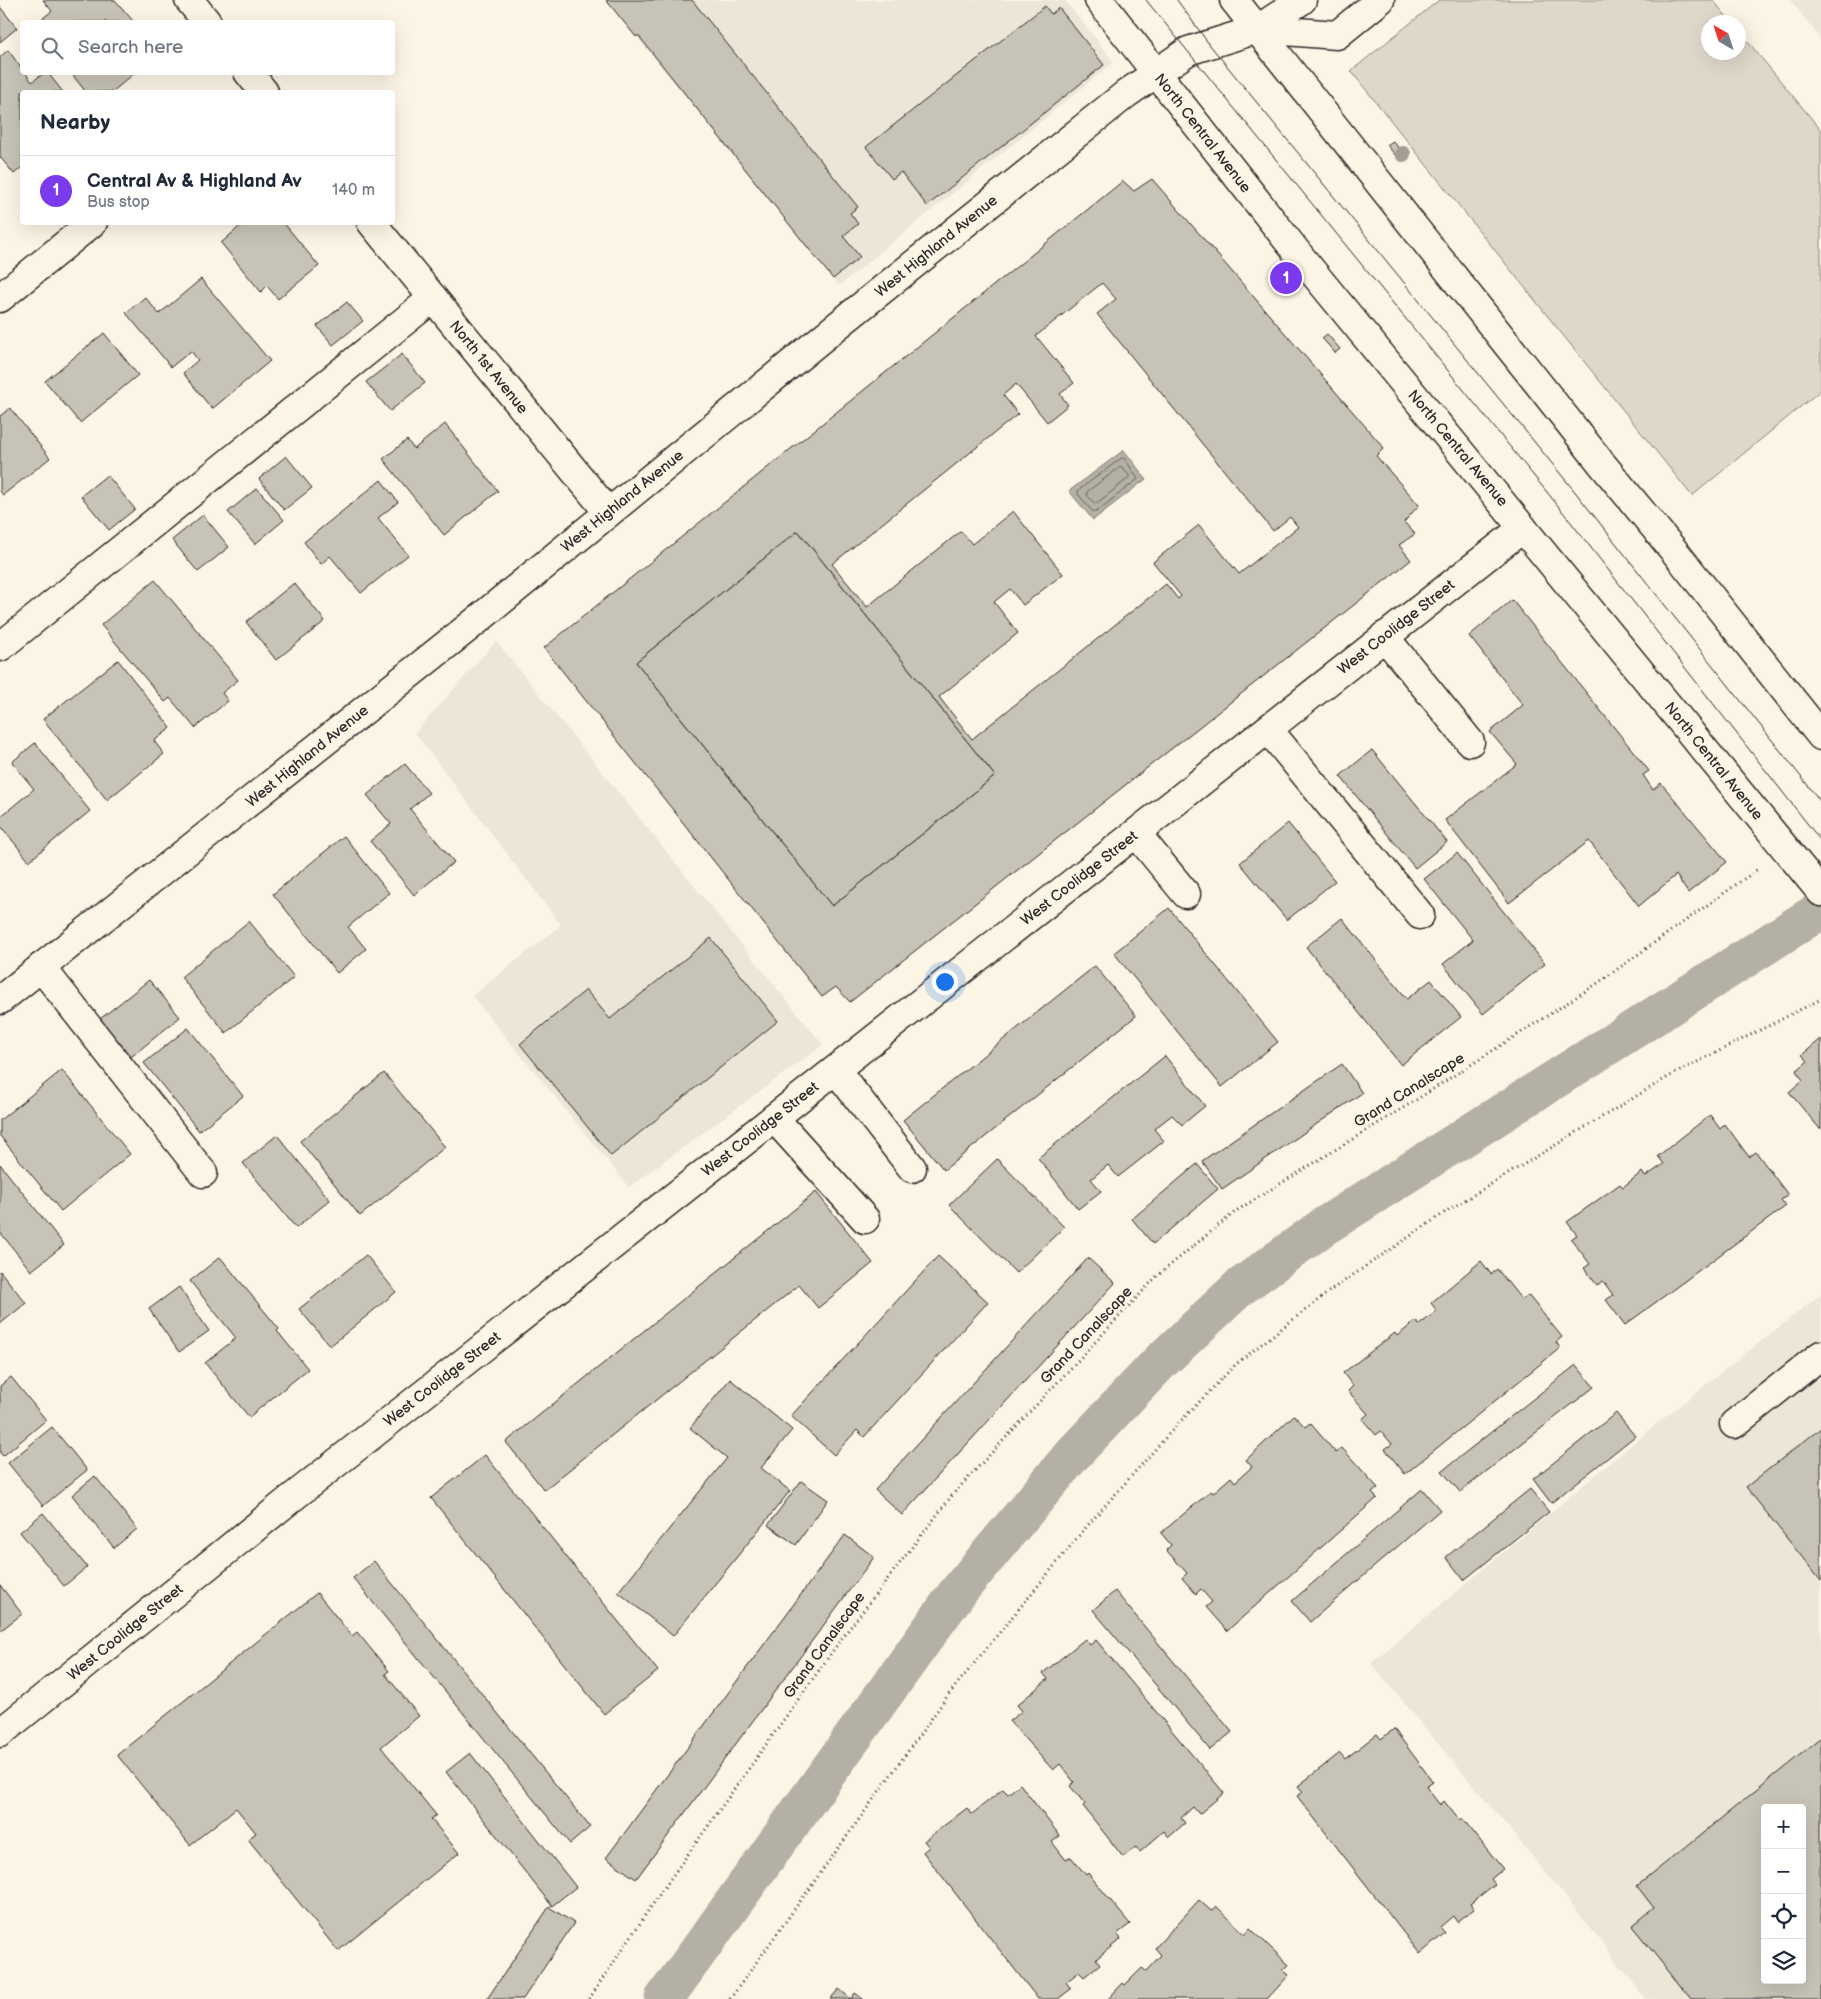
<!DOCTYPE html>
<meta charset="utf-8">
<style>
body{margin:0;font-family:"Balsamiq Sans",sans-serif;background:#f2f2f3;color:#1f2937}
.controls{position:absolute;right:15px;bottom:15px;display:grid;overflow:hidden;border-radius:5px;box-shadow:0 5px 20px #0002}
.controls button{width:45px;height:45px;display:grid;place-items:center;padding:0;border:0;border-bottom:1px solid #e0e1e3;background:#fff;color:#1f2937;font:25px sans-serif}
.compass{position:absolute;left:1701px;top:15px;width:45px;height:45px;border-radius:50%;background:#fff;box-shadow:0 5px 20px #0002;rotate:321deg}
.you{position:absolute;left:944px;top:981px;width:18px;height:18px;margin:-12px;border:4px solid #fff;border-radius:50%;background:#1a73e8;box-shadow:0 0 0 8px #1a73e833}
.badge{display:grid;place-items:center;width:32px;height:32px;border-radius:50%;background:#7c3aed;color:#fff;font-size:16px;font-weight:700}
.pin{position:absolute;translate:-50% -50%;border:2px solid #fff;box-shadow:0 1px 5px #0006}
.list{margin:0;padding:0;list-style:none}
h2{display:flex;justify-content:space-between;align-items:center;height:65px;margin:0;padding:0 20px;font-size:21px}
h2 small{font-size:16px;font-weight:400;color:#747a83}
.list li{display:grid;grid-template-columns:32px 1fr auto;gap:15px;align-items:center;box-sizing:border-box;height:70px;padding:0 20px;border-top:1px solid #e0e1e3}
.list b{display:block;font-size:19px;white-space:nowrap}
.list p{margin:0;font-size:16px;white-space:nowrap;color:#747a83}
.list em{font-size:16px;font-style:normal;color:#747a83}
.icon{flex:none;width:28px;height:28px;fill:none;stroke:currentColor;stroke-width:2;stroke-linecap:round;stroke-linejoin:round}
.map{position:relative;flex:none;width:1821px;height:1999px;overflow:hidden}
.search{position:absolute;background:#fff;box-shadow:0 5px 20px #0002;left:20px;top:20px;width:375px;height:55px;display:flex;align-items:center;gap:12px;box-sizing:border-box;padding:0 18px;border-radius:5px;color:#747a83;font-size:19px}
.panel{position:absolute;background:#fff;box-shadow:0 5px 20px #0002;left:20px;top:90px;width:375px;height:135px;border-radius:5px}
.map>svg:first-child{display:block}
.built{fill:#ece6d7;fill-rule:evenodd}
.green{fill:#ded8ca;stroke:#84827a}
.water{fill:#b4b0a5;stroke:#7d7b74}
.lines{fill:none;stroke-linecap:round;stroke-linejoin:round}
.shore{stroke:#62605c;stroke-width:1}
.canal{stroke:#b4b0a5;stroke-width:39}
.building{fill:#c8c3b7;stroke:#2b2b2b;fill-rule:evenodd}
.minor-casing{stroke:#2b2b2b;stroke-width:31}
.major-casing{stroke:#2b2b2b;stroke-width:31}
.path{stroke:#2b2b2b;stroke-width:3;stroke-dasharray:1 4;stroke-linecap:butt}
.minor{stroke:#fcf5e5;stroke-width:28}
.major{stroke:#fcf5e5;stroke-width:28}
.tram{stroke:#2b2b2b;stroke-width:1}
.tree{fill:#a29e95}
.labels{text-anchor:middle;stroke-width:5;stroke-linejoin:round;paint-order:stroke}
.street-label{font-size:15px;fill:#2b2b2b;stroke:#fcf5e5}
</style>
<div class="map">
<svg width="1821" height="1999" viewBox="0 0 1821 1999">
<rect width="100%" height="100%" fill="#fcf5e5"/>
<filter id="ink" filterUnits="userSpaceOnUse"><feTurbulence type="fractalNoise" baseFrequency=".02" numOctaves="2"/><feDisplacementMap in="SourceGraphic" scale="10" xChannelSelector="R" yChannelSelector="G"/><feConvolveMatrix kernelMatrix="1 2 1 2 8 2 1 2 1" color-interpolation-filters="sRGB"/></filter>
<g filter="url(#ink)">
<!-- built -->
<g class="built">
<path d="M607,0H1065L1114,62L839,286Z"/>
<path d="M1790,0H1821V39Z"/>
<path d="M496,641L823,1045L629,1187L472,996L561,925L415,733Z"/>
<path d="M1821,1294V1999H1646L1561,1891L1371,1663L1660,1421ZM1765,1808H1802V1980H1765Z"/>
</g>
<!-- green -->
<path class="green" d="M1439,0H1713L1731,22H1708V52H1738L1739,31L1821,130V390L1692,496L1351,71Z"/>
<!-- water -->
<path class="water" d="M1124,450L1146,479L1093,520L1069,491Z"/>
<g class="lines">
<!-- shore -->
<g class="shore">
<path d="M1122,458L1125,459L1138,479L1096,512H1093L1078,494V491Z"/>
<path d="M1121,467L1129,475V478L1097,503H1094L1087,495V492Z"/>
</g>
<!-- canal -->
<path class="canal" d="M664,1999L957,1593L1072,1455L1159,1363L1239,1288L1323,1227L1821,910"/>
</g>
<!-- building -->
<g class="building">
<path d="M43,0H115L134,22H38L52,11Z"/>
<path d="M606,0H692L858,207L850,213L858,224L843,236L860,257L833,279L638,35L636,37Z"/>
<path d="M1045,6L1051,14L1059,8L1104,65L927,206L901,172L892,179L866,147Z"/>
<path d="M0,7L17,28L0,42Z"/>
<path d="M8,50L22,69V72H25L32,82L45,72H47L63,92H22V167L14,174L0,157V57Z"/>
<path d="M70,72H136L112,92H86Z"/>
<path d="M1393,141L1405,156L1400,161L1387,145Z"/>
<path d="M1152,179L1384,448L1376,456L1419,505L1404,522L1415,534L1399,545L1411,560L850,1002L836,987L822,997L544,648L1123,181L1134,191ZM1102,283L1116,299L1097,314L1273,531L1290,517L1298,527L1239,574L1199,525L1153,562L1181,596L1178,599L1166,584L972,739L939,697L1018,633L994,602L1010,589L1023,605L1063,574L1013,511L972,544L961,531L867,607L832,564L1018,414L1003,395L1016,384L1047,422L1068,405L1060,394L1074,383L1036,336ZM798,531L995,776L832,906L636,662Z"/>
<path d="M245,222H283L319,266L278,299L267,286L261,292L221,243Z"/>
<path d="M201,279L270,361L212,409L183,373L198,360L191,351L171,367L126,313L145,297L159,314Z"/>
<path d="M347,302L363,321L333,345L317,326Z"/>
<path d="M104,333L138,375L80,423L45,381Z"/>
<path d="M1327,334L1340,349L1335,353L1322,338Z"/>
<path d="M402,354L425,383L390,411L366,382Z"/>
<path d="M10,408L50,458L3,495L0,491V416Z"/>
<path d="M445,424L498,491L444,535L383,459L407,440L414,449Z"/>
<path d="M286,456L312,488L284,510L259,479Z"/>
<path d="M107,475L135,509L109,530L81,496Z"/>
<path d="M381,480L398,502L378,518L408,555L361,593L330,556L321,564L304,542Z"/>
<path d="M257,488L284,520L255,544L228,512Z"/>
<path d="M203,515L229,547L198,572L172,540Z"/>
<path d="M798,531L995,776L832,906L636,662Z"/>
<path d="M155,580L238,680L222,693L228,701L195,728L170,698L165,702L101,625Z"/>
<path d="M294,583L325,621L276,660L246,622Z"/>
<path d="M1512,600L1649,771L1643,775L1653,790L1661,783L1727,862L1688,893L1676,875L1639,906L1589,841L1509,903L1445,820L1517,764L1490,732L1523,705L1469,636Z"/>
<path d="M118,660L171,728L154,741L164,754L107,800L43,719Z"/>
<path d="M35,743L90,811L29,861L0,825V817L34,789L12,762Z"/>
<path d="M1372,750L1447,842L1415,868L1340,776Z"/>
<path d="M405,764L429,793L410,809L454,862L414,895L370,841L391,824L367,795Z"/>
<path d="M1288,823L1335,881L1287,920L1240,863Z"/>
<path d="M344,836L389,893L348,927L366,949L337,973L273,894Z"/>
<path d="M1457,853L1545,964L1483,1014L1443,964L1473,940L1424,879Z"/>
<path d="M1169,908L1278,1042L1222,1087L1114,953Z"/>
<path d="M1342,918L1407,999L1431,980L1461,1017L1401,1065L1306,947Z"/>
<path d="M249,921L294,977L226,1033L181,977Z"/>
<path d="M711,938L778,1021L611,1156L520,1044L586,990L610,1019Z"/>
<path d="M1095,966L1136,1016L944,1170L903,1120Z"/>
<path d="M149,980L180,1017L131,1057L100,1019Z"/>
<path d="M188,1028L243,1096L199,1131L144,1063Z"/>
<path d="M1821,1039V1128L1820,1129L1789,1092L1803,1080L1796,1071L1808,1061L1802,1055Z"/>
<path d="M1165,1056L1205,1106L1182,1125L1172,1115L1154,1129L1164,1141L1118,1177L1108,1165L1091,1179L1101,1191L1078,1209L1038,1158Z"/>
<path d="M1342,1064L1362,1093L1222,1189L1202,1161Z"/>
<path d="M62,1070L130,1154L61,1211L0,1136V1120Z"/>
<path d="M384,1073L445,1147L360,1216L300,1141Z"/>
<path d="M1710,1115L1720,1129L1725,1124L1749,1157L1756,1152L1788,1195L1781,1200L1786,1206L1625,1325L1606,1300L1613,1295L1603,1281L1597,1285L1584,1268L1590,1264L1571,1239L1577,1235L1567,1222L1620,1184L1623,1187L1642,1172L1645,1177L1664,1164L1658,1156Z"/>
<path d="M277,1135L330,1200L296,1228L243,1163Z"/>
<path d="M997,1159L1064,1227L1016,1273L949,1205Z"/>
<path d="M0,1164L64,1245L31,1271L0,1232Z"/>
<path d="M1197,1164L1218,1189L1153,1244L1132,1219Z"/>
<path d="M816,1192L873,1263L818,1308L799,1285L544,1490L506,1442Z"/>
<path d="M366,1255L396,1292L330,1346L299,1309Z"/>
<path d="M938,1256L988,1302L864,1437L857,1430L834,1455L791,1416Z"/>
<path d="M220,1257L279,1329L277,1331L308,1369L249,1417L205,1363L236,1338L190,1281Z"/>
<path d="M1088,1258L1115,1283L902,1515L875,1490Z"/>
<path d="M1481,1261L1491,1274L1497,1269L1522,1300L1528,1295L1562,1337L1556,1342L1560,1348L1405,1474L1385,1449L1392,1444L1381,1431L1376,1435L1362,1419L1368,1414L1348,1391L1353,1386L1343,1373L1395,1333L1397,1336L1416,1321L1419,1325L1437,1311L1431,1303Z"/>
<path d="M0,1271L26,1303L0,1324Z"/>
<path d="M179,1287L209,1331L179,1352L149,1309Z"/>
<path d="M1576,1365L1594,1387L1460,1492L1442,1471Z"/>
<path d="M11,1377L46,1420L3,1456L0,1453V1386Z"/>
<path d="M730,1379L792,1430L761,1468L790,1491L673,1636L618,1592L727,1458L690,1428Z"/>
<path d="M1616,1413L1635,1436L1551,1503L1533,1479Z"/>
<path d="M1294,1415L1305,1427L1310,1423L1336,1453L1342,1448L1378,1488L1372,1493L1377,1498L1227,1631L1206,1607L1212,1602L1201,1589L1196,1594L1182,1578L1187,1573L1166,1550L1171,1545L1161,1533L1211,1491L1213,1493L1231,1477L1235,1482L1252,1467L1246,1460Z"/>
<path d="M52,1427L87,1470L43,1506L8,1463Z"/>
<path d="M1821,1428V1581L1746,1487Z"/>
<path d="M485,1455L658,1671L604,1714L431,1498Z"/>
<path d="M95,1476L137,1529L114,1548L72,1495Z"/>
<path d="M801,1481L828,1500L796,1545L768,1525Z"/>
<path d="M1422,1489L1440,1510L1310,1622L1292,1601Z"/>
<path d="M1530,1489L1549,1512L1464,1580L1446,1557Z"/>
<path d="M43,1513L87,1567L64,1586L20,1532Z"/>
<path d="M845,1535L874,1557L636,1879L606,1858Z"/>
<path d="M374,1561L590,1827L570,1844L353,1578Z"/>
<path d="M0,1585L22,1614L0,1631Z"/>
<path d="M1115,1591L1232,1732L1210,1750L1093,1610Z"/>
<path d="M317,1593L352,1636L357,1632L389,1671L385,1674L419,1716L381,1747L436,1815L431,1819L459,1853L338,1951L248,1839L256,1833L236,1808L190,1845L117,1755Z"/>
<path d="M1085,1639L1090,1645L1096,1640L1224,1793L1199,1814L1193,1807L1181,1818L1185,1823L1169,1837L1164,1831L1140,1852L1136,1847L1123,1857L1083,1806L1085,1804L1070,1786L1074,1782L1060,1764L1053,1770L1009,1721L1022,1711L1017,1705L1048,1679L1043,1673Z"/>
<path d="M1394,1729L1433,1782L1426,1787L1440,1805L1444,1801L1459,1820L1462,1818L1503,1869L1491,1879L1495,1884L1470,1904L1474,1909L1457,1922L1453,1916L1440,1927L1445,1933L1420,1954L1297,1796L1303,1792L1298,1786L1340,1753L1345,1759L1377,1734L1381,1739Z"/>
<path d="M1821,1738V1999H1691L1632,1926L1654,1908L1637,1886ZM1765,1808H1802V1980H1765Z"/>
<path d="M470,1753L576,1887L552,1906L446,1772Z"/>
<path d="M1020,1784L1060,1836L1052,1842L1066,1860L1071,1857L1086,1875L1088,1873L1130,1924L1117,1934L1121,1939L1096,1959L1100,1964L1084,1977L1079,1972L1066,1982L1071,1989L1058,1999H1038L923,1852L929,1847L924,1841L967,1808L972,1814L1003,1789L1008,1794Z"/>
<path d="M1199,1900L1211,1911L1216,1906L1245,1934L1250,1928L1289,1965L1283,1970L1289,1975L1267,1999H1108L1123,1983L1125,1985L1142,1968L1146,1971L1161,1955L1155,1948Z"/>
<path d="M549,1907L574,1923L523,1999H487Z"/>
<path d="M839,1989L851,1999L855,1993L863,1999H830Z"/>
</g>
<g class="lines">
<!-- minor casing -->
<g class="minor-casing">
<g id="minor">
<path d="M189,0L207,22"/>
<path d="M1258,29L1337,35L1380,0"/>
<path d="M248,72L264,92"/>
<path d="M371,222L608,512"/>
<path d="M0,298L93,222"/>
<path d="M1384,636L1470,742"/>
<path d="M0,647L433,298"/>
<path d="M1268,729L1420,915"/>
<path d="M1136,833L1186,894"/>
<path d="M41,967L203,1173"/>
<path d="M0,1000L480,618L837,326L1126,94L1188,51L1258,29L1302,0"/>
<path d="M836,1070L912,1168"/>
<path d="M774,1118L865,1219"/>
<path d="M1734,1424L1821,1355"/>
<path d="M0,1733L288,1501L1523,528"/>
</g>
</g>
<!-- major casing -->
<g class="major-casing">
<g id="major">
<path d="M1099,0L1303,260L1821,892"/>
<path d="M1234,0L1602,464L1680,558L1821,736"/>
</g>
</g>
<!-- path -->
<g class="path">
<path d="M589,1999L661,1892L842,1638L954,1493L1157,1276L1236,1211L1416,1100L1595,985L1758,869"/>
<path d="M730,1999L949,1694L1087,1526L1175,1427L1236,1364L1331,1290L1450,1209L1668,1077L1821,999"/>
</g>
<!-- minor -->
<use href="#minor" class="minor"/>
<!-- major -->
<use href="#major" class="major"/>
<!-- tram -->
<g class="tram">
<path d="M1146,0L1555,502L1821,841"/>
<path d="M1177,0L1209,44L1572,488L1821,802"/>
</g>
</g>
<!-- trees -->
<circle class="tree" cx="1403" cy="154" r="8"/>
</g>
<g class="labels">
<!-- street labels -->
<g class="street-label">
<text transform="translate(1203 133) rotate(52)" y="5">North Central Avenue</text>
<text transform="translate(936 246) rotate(-39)" y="5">West Highland Avenue</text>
<text transform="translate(489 367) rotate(51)" y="5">North 1st Avenue</text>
<text transform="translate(1458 448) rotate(50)" y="5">North Central Avenue</text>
<text transform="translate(622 501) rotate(-39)" y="5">West Highland Avenue</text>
<text transform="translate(1396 627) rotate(-38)" y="5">West Coolidge Street</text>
<text transform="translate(307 756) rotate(-39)" y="5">West Highland Avenue</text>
<text transform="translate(1714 761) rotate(51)" y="5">North Central Avenue</text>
<text transform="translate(1079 878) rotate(-38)" y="5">West Coolidge Street</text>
<text transform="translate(1409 1090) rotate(-32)" y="5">Grand Canalscape</text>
<text transform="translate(760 1129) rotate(-38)" y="5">West Coolidge Street</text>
<text transform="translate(1086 1335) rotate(-47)" y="5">Grand Canalscape</text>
<text transform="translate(442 1379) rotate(-38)" y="5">West Coolidge Street</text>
<text transform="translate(125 1632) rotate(-39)" y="5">West Coolidge Street</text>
<text transform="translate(824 1645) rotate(-54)" y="5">Grand Canalscape</text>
</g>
</g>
</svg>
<div class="controls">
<button>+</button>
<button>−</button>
<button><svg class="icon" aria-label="locate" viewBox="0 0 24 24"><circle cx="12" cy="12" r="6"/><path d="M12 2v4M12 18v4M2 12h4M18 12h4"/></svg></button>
<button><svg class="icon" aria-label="layers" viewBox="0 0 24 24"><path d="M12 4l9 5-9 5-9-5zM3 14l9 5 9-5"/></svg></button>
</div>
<svg class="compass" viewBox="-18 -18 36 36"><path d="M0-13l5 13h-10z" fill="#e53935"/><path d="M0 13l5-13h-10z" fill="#747a83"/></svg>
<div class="you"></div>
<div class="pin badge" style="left:1286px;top:278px">1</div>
<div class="search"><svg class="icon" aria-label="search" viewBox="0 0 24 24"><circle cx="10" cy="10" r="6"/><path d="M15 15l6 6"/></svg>Search here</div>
<section class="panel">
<h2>Nearby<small></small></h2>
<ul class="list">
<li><span class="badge">1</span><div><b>Central Av &amp; Highland Av</b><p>Bus stop</p></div><em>140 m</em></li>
</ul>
</section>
</div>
